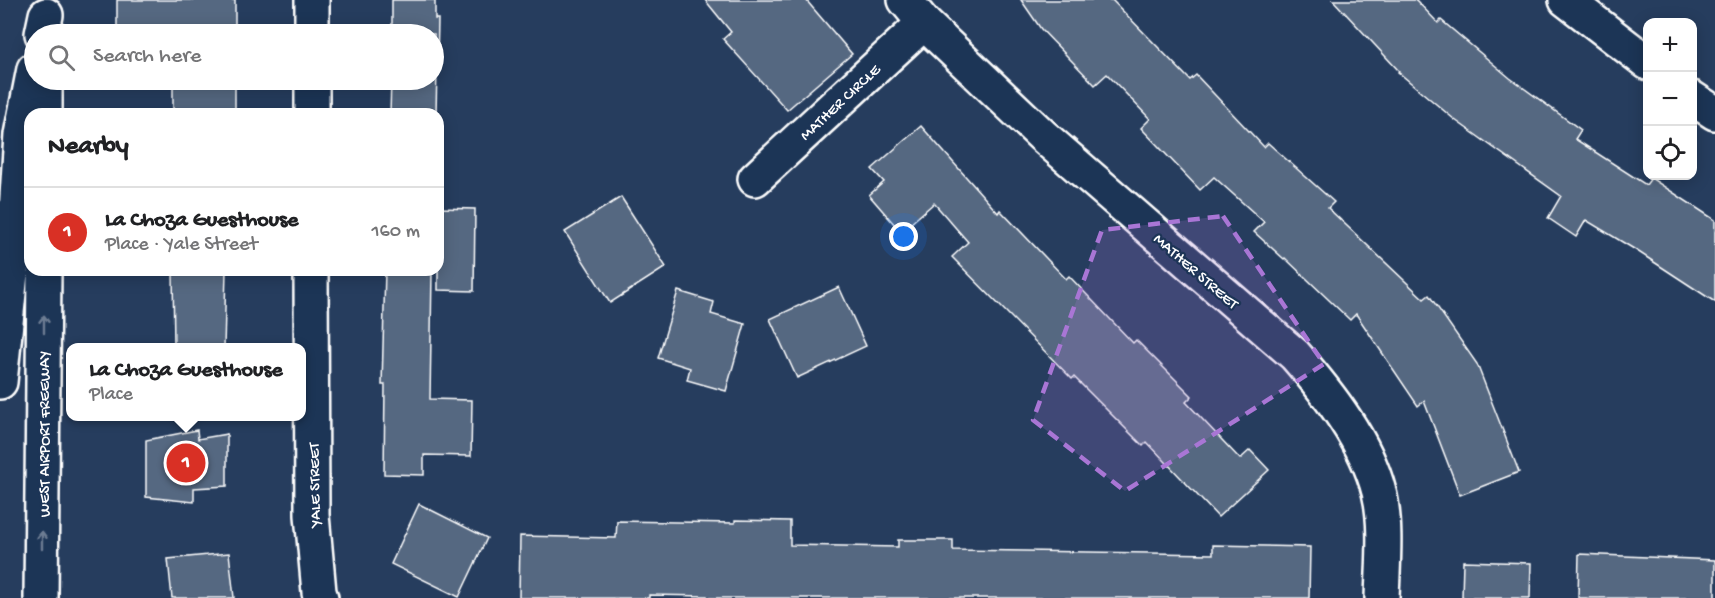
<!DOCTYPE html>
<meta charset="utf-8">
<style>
body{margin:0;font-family:"Gochi Hand",sans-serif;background:#f2f2f2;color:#202124}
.controls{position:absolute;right:18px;top:18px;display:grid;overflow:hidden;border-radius:12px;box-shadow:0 3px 15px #0003}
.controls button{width:54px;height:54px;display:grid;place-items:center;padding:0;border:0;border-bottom:2px solid #e0e0e0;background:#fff;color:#202124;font:30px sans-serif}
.you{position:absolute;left:904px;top:237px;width:21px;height:21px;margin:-15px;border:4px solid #fff;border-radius:50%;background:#1a73e8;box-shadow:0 0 0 9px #1a73e833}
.badge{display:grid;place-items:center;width:39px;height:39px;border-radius:50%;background:#d93025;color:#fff;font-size:20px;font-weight:700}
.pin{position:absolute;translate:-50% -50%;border:3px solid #fff;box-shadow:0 2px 6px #0006}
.popup{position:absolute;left:66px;top:343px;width:240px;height:78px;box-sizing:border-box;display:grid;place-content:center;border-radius:12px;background:#fff;filter:drop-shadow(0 2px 4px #0005);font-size:20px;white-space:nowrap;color:#757577}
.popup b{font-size:22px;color:#202124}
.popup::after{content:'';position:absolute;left:50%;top:100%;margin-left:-12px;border:12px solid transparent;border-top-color:#fff}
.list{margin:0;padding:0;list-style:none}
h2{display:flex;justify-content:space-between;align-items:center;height:78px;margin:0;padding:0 24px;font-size:26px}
h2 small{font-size:20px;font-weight:400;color:#757577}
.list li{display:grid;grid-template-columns:39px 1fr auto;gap:18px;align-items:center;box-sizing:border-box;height:90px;padding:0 24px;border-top:2px solid #e0e0e0}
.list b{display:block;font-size:22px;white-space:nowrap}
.list p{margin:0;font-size:20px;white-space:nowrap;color:#757577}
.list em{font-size:20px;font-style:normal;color:#757577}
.icon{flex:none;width:33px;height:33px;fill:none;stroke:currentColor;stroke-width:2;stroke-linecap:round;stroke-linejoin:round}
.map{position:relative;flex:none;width:1715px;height:598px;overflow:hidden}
.search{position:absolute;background:#fff;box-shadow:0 3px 15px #0003;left:24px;top:24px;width:420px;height:66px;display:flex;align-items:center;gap:15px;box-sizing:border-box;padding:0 21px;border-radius:33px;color:#757577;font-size:22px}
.panel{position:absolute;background:#fff;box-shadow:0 3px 15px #0003;left:24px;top:108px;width:420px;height:168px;border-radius:18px}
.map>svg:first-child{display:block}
.building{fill:#556781;stroke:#fff;stroke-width:1.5}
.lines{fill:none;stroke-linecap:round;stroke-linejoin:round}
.street-casing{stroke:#fff;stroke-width:38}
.secondary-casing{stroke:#fff;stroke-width:38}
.highway-casing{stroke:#fff;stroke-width:38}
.street{stroke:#1d3557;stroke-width:33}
.secondary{stroke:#1d3557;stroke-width:33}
.highway{stroke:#1d3557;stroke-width:33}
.oneway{stroke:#6c7c92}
.marked{fill:#a976d5;fill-opacity:0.2;stroke:#a976d5;stroke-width:4.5;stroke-dasharray:12 8;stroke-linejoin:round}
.labels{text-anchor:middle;stroke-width:4.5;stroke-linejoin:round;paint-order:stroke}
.street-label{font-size:16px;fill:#fff;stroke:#1d3557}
</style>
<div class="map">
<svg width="1715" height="598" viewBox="0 0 1715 598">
<rect width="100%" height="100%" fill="#263d5e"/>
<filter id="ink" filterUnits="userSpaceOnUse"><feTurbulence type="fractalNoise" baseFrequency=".0167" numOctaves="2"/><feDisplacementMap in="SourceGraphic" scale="12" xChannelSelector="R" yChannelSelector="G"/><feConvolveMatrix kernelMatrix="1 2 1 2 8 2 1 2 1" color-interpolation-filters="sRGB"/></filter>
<g filter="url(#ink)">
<!-- building -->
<g class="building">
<path d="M117,0H235V34H169V31L117,30Z"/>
<path d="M392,0H435V19H438L436,114H390L391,80H434V34H392Z"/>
<path d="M705,0H806L852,54L787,110L723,39L731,32Z"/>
<path d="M1021,0H1112L1190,80L1196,75L1264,147L1268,143L1334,202L1328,208L1424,299L1429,295L1477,364L1519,472L1460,495L1424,401L1418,406L1356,314L1350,320L1285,258L1284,259L1254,232L1264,222L1214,177L1200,190L1141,128L1150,119L1107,74L1095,85L1041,29Z"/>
<path d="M1333,0H1416L1438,23L1441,20L1510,78L1581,130L1575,139L1646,185L1651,178L1715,220V302L1634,249L1586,220L1576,237L1548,218L1561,196L1455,120L1398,72L1399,71Z"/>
<rect x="173" y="80" width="62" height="34"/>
<path d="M921,126L998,213L1000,210L1066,279L1069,276L1133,343L1136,340L1192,396L1186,402L1240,459L1250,450L1269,470L1218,517L1147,442L1143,446L1074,377L1072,379L952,257L968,242L934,203L901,232L869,195L884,182L872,169Z"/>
<path d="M621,197L666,267L610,303L565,232Z"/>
<path d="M438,208L475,209L474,291L438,290Z"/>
<path d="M173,270H226L224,348H174Z"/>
<path d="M385,270H432L430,399L472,400L471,456L424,455V475L384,474L385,385H382Z"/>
<path d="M839,287L866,346L797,378L770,319Z"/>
<path d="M678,291L714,302L711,314L745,324L726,391L687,380L690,368L658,358Z"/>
<path d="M197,430L198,439L227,434V486L194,488V502L146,497V440Z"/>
<path d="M419,504L487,538L459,597L391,564Z"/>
<path d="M735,520L790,521V545L898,547V540H953V550L1213,554V545L1310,547L1309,598H707V596L649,595V598H519L520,536L616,538L617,521L735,523Z"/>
<path d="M229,553L234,598H172L168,559Z"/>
<path d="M1579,554L1715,560V598H1578Z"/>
<path d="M1463,561L1531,563L1530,598H1462Z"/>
</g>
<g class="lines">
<!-- street casing -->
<g class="street-casing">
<g id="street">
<path d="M905,0L924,23L1043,136L1295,355C1329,394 1366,441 1379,492C1387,523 1383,566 1382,598"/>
<path d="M1566,0L1648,63"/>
<path d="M312,34V0"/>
<path d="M1692,98L1715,113"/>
<path d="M312,114V80"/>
<path d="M755,179L924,23"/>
<path d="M311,270L312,515L319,592L321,598"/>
</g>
</g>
<!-- secondary casing -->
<g class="secondary-casing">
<g id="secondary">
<path d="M45,114V80"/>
<path d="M41,598L44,270"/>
</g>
</g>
<!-- highway casing -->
<g class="highway-casing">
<g id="highway">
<path d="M42,34L46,15"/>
<path d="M0,382L14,243L21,135L34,69"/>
</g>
</g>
<!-- street -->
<use href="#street" class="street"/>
<!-- secondary -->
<use href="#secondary" class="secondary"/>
<!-- highway -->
<use href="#highway" class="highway"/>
</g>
<!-- one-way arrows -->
<defs><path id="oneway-shaft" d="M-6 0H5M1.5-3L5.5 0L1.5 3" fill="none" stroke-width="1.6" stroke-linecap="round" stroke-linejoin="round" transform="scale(1.5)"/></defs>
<g class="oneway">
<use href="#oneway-shaft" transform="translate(44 324) rotate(-90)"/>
<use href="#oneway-shaft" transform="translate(42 540) rotate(-90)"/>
</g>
</g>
<!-- marked area -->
<path class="marked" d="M1223,216L1324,364L1125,491L1033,420L1102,230Z"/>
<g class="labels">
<!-- street labels -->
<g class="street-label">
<text transform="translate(839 101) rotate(-43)" y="6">MATHER CIRCLE</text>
<text transform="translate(1197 270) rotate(41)" y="6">MATHER STREET</text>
<text transform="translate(43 434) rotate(-90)" y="6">WEST AIRPORT FREEWAY</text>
<text transform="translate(313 485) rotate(-91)" y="6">YALE STREET</text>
</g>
</g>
</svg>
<div class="controls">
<button>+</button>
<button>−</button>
<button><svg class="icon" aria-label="locate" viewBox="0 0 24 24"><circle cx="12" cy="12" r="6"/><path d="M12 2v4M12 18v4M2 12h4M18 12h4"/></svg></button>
</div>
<div class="you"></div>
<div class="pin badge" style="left:186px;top:463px">1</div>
<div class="popup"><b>La Choza Guesthouse</b>Place</div>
<div class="search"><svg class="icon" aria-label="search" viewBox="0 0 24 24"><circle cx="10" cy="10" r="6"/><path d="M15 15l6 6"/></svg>Search here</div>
<section class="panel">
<h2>Nearby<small></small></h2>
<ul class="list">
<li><span class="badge">1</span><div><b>La Choza Guesthouse</b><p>Place · Yale Street</p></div><em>160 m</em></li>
</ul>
</section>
</div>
